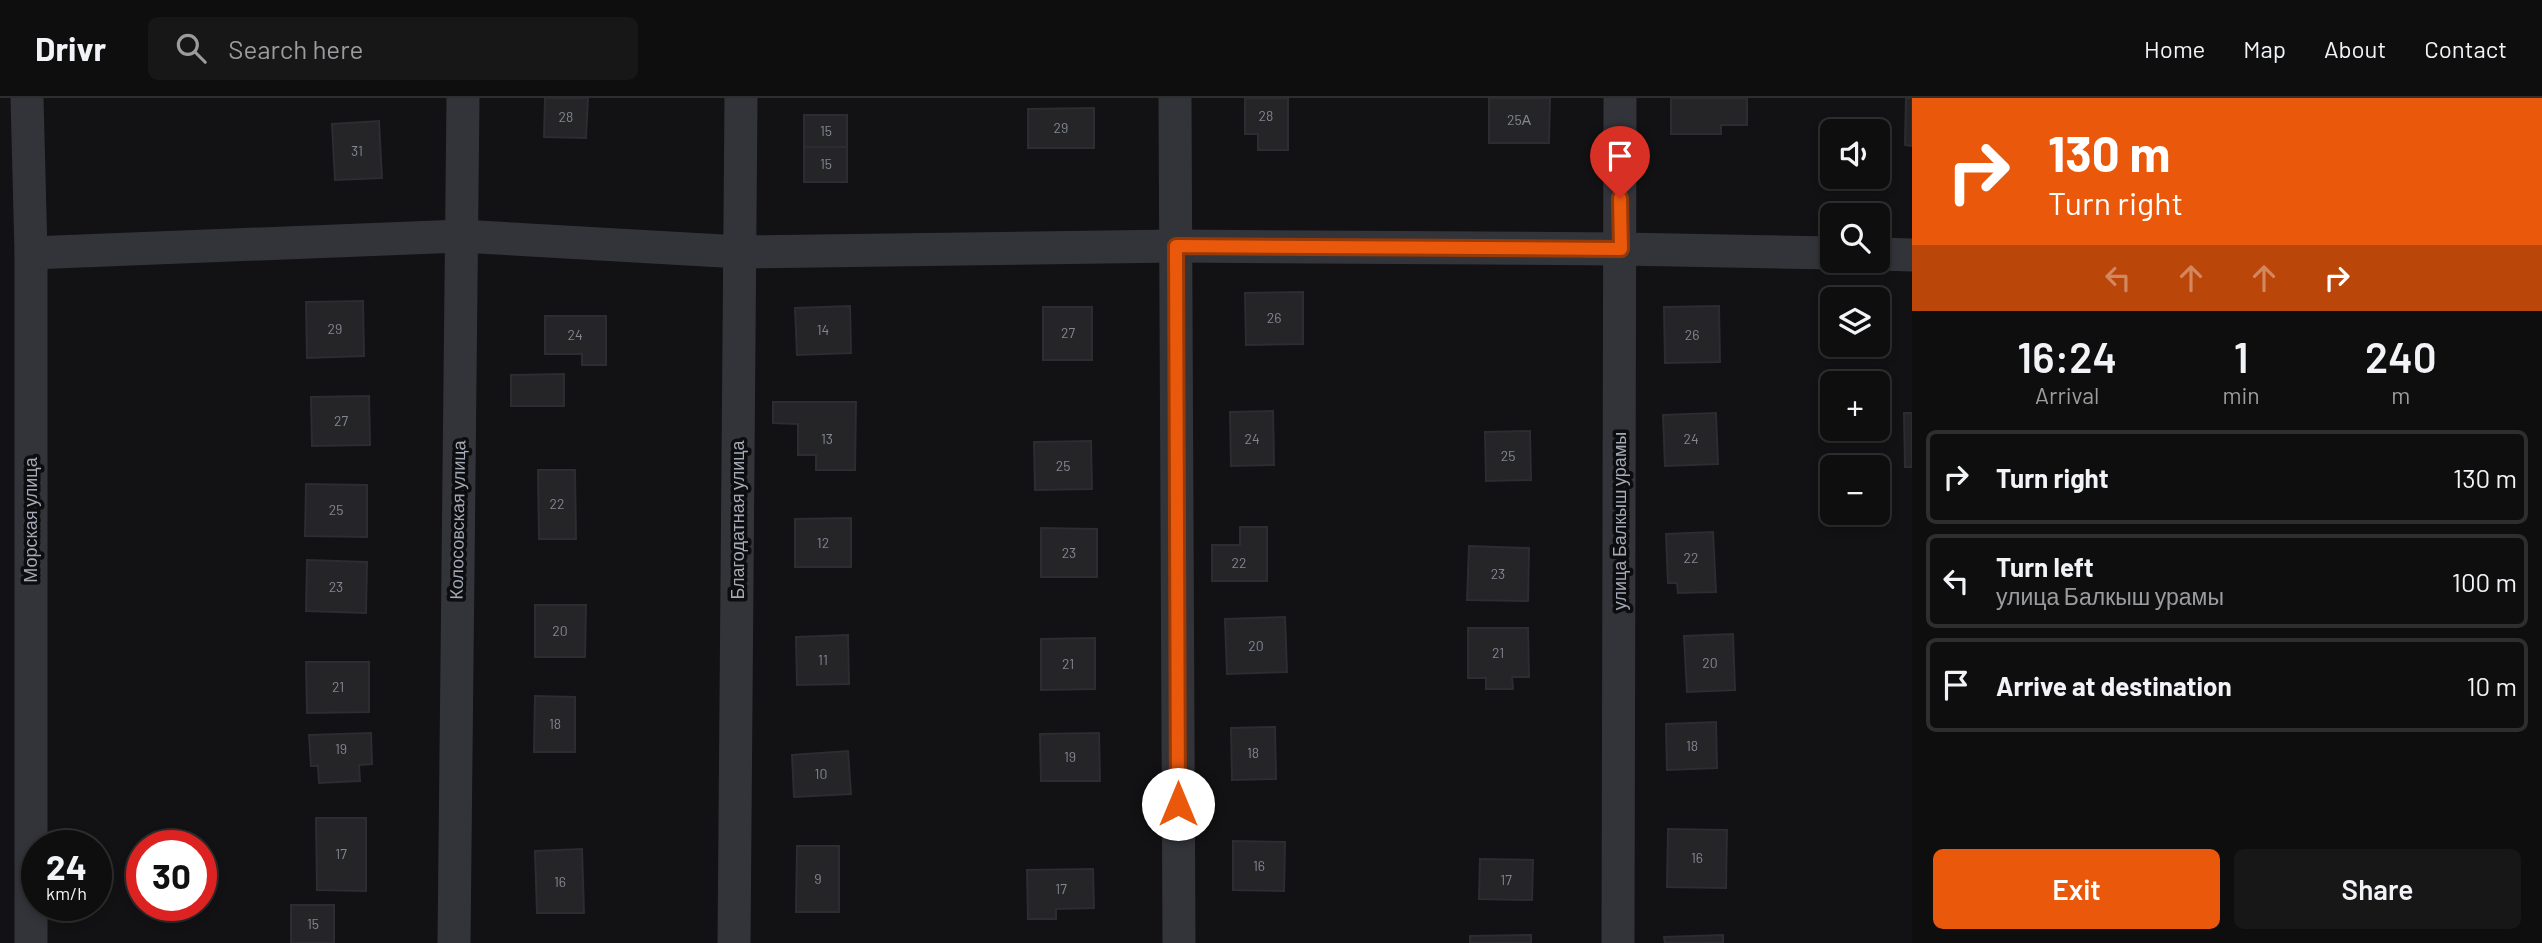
<!DOCTYPE html>
<meta charset="utf-8">
<style>
body{margin:0;font-family:Barlow,sans-serif;background:#171718;color:#f1f3f6;height:100vh;display:flex;flex-direction:column;font-size:26px;white-space:nowrap}
*{box-sizing:border-box;margin:0}
p{font-size:23px;color:#9b9c9e}
.icon{flex:none;width:38px;height:38px;fill:none;stroke:currentColor;stroke-width:2;stroke-linecap:round;stroke-linejoin:round}
.map{position:relative;flex:1;overflow:hidden}
.sheet{display:flex;flex-direction:column;background:#0e0e0f;width:630px}
.sheet>*{flex:none}
.banner{background:#ea580c;color:#fff;overflow:hidden}
.buttons{position:absolute;left:1820px;top:21px;display:grid;gap:14px}
.buttons a{display:grid;place-items:center;width:70px;height:70px;border-radius:10px;background:#0e0e0f;box-shadow:0 4px 10px #0003,0 0 0 2px #2e2e2f;font-size:35px}
.speed{position:absolute;left:21px;top:732px;display:flex;gap:14px;font-size:35px;font-weight:700;text-align:center}
.speed>*{display:grid;place-content:center;width:91px;height:91px;border-radius:50%;background:#0e0e0f;box-shadow:0 4px 10px #0003,0 0 0 2px #2e2e2f;line-height:1}
.speed small{font-size:18px;font-weight:400}
.speed .limit{border:10px solid #d22;background:#fff;color:#111}
.pin{position:absolute;display:grid;place-items:center;width:60px;height:60px;color:#fff;margin:-72px -30px;border-radius:50% 50% 50% 0;rotate:-45deg;box-shadow:0 0 7px #0007}
.pin .icon{rotate:45deg}
.me{position:absolute;width:77px;margin:-38px;rotate:0deg;stroke-linejoin:round;filter:drop-shadow(0 0 5px #0008)}
.turn{display:flex;align-items:center;gap:24px;height:147px;padding:0 21px;font-size:32px}
.turn .icon{width:91px;height:91px;stroke-width:2.5}
.turn b{display:block;font-size:49px;line-height:60px}
.lanes{display:flex;align-items:center;height:66px;padding:0 21px;background:#0003;justify-content:center;gap:35px;direction:ltr}
.lanes .off{opacity:.35}
.eta{display:flex;justify-content:space-evenly;align-items:center;height:119px;text-align:center}
.eta b{font-size:42px;font-weight:600;line-height:49px}
.button{display:flex;gap:14px;margin-top:auto;padding:14px 21px}
.button a{flex:1;height:80px;border-radius:10px;background:#ea580c;color:#fff;font-size:28px;font-weight:600;line-height:80px;text-align:center}
.button a+a{background:#171718;color:#f1f3f6}
ul{padding:0;list-style:none}
li{display:flex;align-items:center;gap:21px;height:94px;margin:0 14px 10px;padding:0 7px;border:4px solid #2e2e2f;border-radius:10px}
li div{flex:1}
li b{display:block;font-size:26px}
li em{font-style:normal}
header{display:flex;align-items:center;gap:42px;box-sizing:border-box;height:98px;padding:0 35px;background:#0e0e0f;border-bottom:2px solid #2e2e2f}
header strong{font-size:33px}
nav{display:flex;gap:38px;margin-inline-start:auto;font-size:24px}
.search{width:490px;height:63px;background:#171718;display:flex;align-items:center;gap:18px;box-sizing:border-box;padding:0 24px;border-radius:10px;color:#9b9c9e;font-size:26px}
main{display:flex;flex:1;min-height:0}
.map>svg:first-child{display:block}
</style>
<header>
<strong>Drivr</strong>
<div class="search"><svg class="icon" aria-label="search" viewBox="0 0 24 24"><circle cx="10" cy="10" r="6"/><path d="M15 15l6 6"/></svg>Search here</div>
<nav><a>Home</a><a>Map</a><a>About</a><a>Contact</a></nav>
</header>
<main>
<div class="map">
<svg width="1912" height="845" viewBox="0 0 1912 845">
<rect width="100%" height="100%" fill="#121214"/>
<g fill="#252528" stroke="#2c2c31" stroke-width="2">
<polygon points="545,0 588,0 586,40 544,39"/>
<polygon points="1245,0 1288,0 1288,52 1258,52 1258,36 1245,36"/>
<polygon points="1489,0 1550,0 1549,45 1489,45"/>
<polygon points="1671,0 1747,0 1747,27 1721,27 1721,36 1671,36"/>
<polygon points="1906,0 1912,0 1912,48 1905,47"/>
<polygon points="1094,10 1094,50 1028,50 1028,11"/>
<rect x="804" y="17" width="43" height="32"/>
<polygon points="379,23 382,80 335,82 332,26"/>
<rect x="804" y="49" width="43" height="35"/>
<polygon points="1303,194 1303,246 1246,247 1245,195"/>
<polygon points="363,203 364,258 307,260 306,204"/>
<polygon points="850,208 851,255 797,257 795,210"/>
<polygon points="1719,208 1720,264 1665,265 1664,209"/>
<rect x="1043" y="209" width="49" height="53"/>
<polygon points="545,218 606,218 606,267 582,267 582,256 545,256"/>
<polygon points="564,276 564,308 511,308 511,277"/>
<polygon points="369,298 370,347 312,348 311,299"/>
<polygon points="773,304 856,304 855,372 816,372 816,357 798,357 798,326 773,325"/>
<polygon points="1273,313 1274,367 1231,368 1230,314"/>
<polygon points="1716,315 1718,366 1665,368 1663,317"/>
<polygon points="1904,315 1912,315 1912,369 1905,369"/>
<polygon points="1530,333 1531,382 1486,383 1485,334"/>
<polygon points="1091,343 1092,391 1035,392 1034,344"/>
<polygon points="538,372 575,372 576,441 539,441"/>
<polygon points="306,386 367,387 367,439 305,438"/>
<polygon points="851,420 851,469 795,469 795,421"/>
<polygon points="1240,429 1267,429 1267,483 1212,483 1212,447 1240,447"/>
<polygon points="1041,430 1097,431 1097,479 1041,479"/>
<polygon points="1713,434 1716,494 1678,495 1677,485 1668,485 1666,436"/>
<polygon points="1469,448 1529,450 1528,503 1467,502"/>
<polygon points="307,462 367,464 366,515 306,513"/>
<polygon points="535,507 586,507 585,559 535,559"/>
<polygon points="1285,519 1287,574 1227,576 1225,521"/>
<polygon points="1468,530 1528,530 1529,579 1512,579 1513,591 1486,591 1486,580 1468,580"/>
<polygon points="1733,536 1735,592 1687,594 1684,538"/>
<polygon points="848,537 849,586 797,587 796,539"/>
<polygon points="1095,540 1095,591 1041,592 1041,541"/>
<polygon points="306,564 369,564 369,614 307,615"/>
<polygon points="535,598 575,599 575,654 534,654"/>
<polygon points="1716,624 1717,670 1667,672 1666,626"/>
<polygon points="1275,629 1276,681 1232,682 1231,630"/>
<polygon points="371,635 372,666 359,667 360,683 319,685 318,668 311,668 309,637"/>
<polygon points="1099,635 1100,683 1041,683 1040,636"/>
<polygon points="848,653 851,696 794,699 792,657"/>
<polygon points="316,720 366,720 366,793 317,792"/>
<polygon points="1668,731 1727,732 1726,790 1667,789"/>
<polygon points="1233,743 1285,744 1284,793 1233,792"/>
<polygon points="797,748 839,748 839,814 796,814"/>
<polygon points="582,751 584,815 537,815 535,753"/>
<polygon points="1480,761 1533,762 1532,802 1479,801"/>
<polygon points="1093,771 1094,810 1056,811 1056,821 1028,821 1027,772"/>
<rect x="291" y="807" width="43" height="38"/>
<polygon points="1531,837 1531,845 1470,845 1470,838"/>
<polygon points="1723,837 1723,845 1665,845 1664,839"/>
</g>
<g fill="none" stroke-linecap="round" stroke-linejoin="round">
<g stroke="#33343a" stroke-width="33">
<polyline points="27,0 31,155 31,845"/>
<polyline points="1175,0 1179,845"/>
<polyline points="31,155 461,138 740,154 1176,148 1621,151 1832,155"/>
<polyline points="1878,156 1912,157"/>
<polyline points="454,845 463,0"/>
<polyline points="734,845 741,0"/>
<polyline points="1618,845 1620,0"/>
</g>
</g>
<g fill="none" stroke-linecap="round" stroke-linejoin="round">
<defs>
<polyline id="route" points="1178,706 1176,148 1621,151 1620,100"/>
</defs>
<use href="#route" stroke="#983908" stroke-width="18"/>
<use href="#route" stroke="#ea580c" stroke-width="12"/>
</g>
<g text-anchor="middle" stroke-width="7" stroke-linejoin="round" paint-order="stroke">
<g font-size="14" fill="#838792">
<text x="1266" y="23">28</text>
<text x="566" y="24">28</text>
<text x="1519" y="27">25А</text>
<text x="1061" y="35">29</text>
<text x="826" y="38">15</text>
<text x="357" y="58">31</text>
<text x="826" y="71">15</text>
<text x="1274" y="225">26</text>
<text x="335" y="236">29</text>
<text x="823" y="237">14</text>
<text x="1068" y="240">27</text>
<text x="575" y="242">24</text>
<text x="1692" y="242">26</text>
<text x="341" y="328">27</text>
<text x="827" y="346">13</text>
<text x="1252" y="346">24</text>
<text x="1691" y="346">24</text>
<text x="1508" y="363">25</text>
<text x="1063" y="373">25</text>
<text x="557" y="411">22</text>
<text x="336" y="417">25</text>
<text x="823" y="450">12</text>
<text x="1069" y="460">23</text>
<text x="1691" y="465">22</text>
<text x="1239" y="470">22</text>
<text x="1498" y="481">23</text>
<text x="336" y="494">23</text>
<text x="560" y="538">20</text>
<text x="1256" y="553">20</text>
<text x="1498" y="560">21</text>
<text x="823" y="567">11</text>
<text x="1710" y="570">20</text>
<text x="1068" y="571">21</text>
<text x="338" y="594">21</text>
<text x="555" y="631">18</text>
<text x="1692" y="653">18</text>
<text x="341" y="656">19</text>
<text x="1253" y="660">18</text>
<text x="1070" y="664">19</text>
<text x="821" y="681">10</text>
<text x="341" y="761">17</text>
<text x="1697" y="765">16</text>
<text x="1259" y="773">16</text>
<text x="818" y="786">9</text>
<text x="1506" y="787">17</text>
<text x="560" y="789">16</text>
<text x="1061" y="796">17</text>
<text x="313" y="831">15</text>
</g>
<g font-size="18" fill="#a3a9b6" stroke="#0d0d0f">
<text transform="translate(31 422) rotate(-90)" y="6">Морская улица</text>
<text transform="translate(458 422) rotate(-89)" y="6">Колосовская улица</text>
<text transform="translate(738 422) rotate(-90)" y="6">Благодатная улица</text>
<text transform="translate(1620 423) rotate(-90)" y="6">улица Балкыш урамы</text>
</g>
</g>
</svg>
<div class="buttons">
<a><svg class="icon" aria-label="sound" viewBox="0 0 24 24"><path d="M4 9h4l5-4v14l-5-4H4zM17 9q2 3 0 6"/></svg></a>
<a><svg class="icon" aria-label="search" viewBox="0 0 24 24"><circle cx="10" cy="10" r="6"/><path d="M15 15l6 6"/></svg></a>
<a><svg class="icon" aria-label="layers" viewBox="0 0 24 24"><path d="M12 4l9 5-9 5-9-5zM3 14l9 5 9-5"/></svg></a>
<a>+</a>
<a>−</a>
</div>
<div class="speed"><div>24<small>km/h</small></div><div class="limit">30</div></div>
<div class="pin" style="left:1620px;top:100px;background:#d93025"><svg class="icon" aria-label="arrive" viewBox="0 0 24 24"><path d="M6 21V4h12l-3 4 3 4H6"/></svg></div>
<svg class="me" style="left:1178px;top:706px" viewBox="-20 -20 40 40"><circle r="19" fill="#fff"/><path d="M0-13L10 11 0 6-10 11z" fill="#ea580c"/></svg>
</div>
<section class="sheet">
<div class="banner">
<div class="turn"><svg class="icon" aria-label="right" viewBox="0 0 24 24"><path d="M7 20v-9h11M14 6l5 5-5 5"/></svg><div><b>130 m</b>Turn right</div></div>
<div class="lanes"><svg class="icon off" aria-label="left" viewBox="0 0 24 24"><path d="M17 20v-9H6M10 6l-5 5 5 5"/></svg><svg class="icon off" aria-label="ahead" viewBox="0 0 24 24"><path d="M12 20V5M6 11l6-6 6 6"/></svg><svg class="icon off" aria-label="ahead" viewBox="0 0 24 24"><path d="M12 20V5M6 11l6-6 6 6"/></svg><svg class="icon" aria-label="right" viewBox="0 0 24 24"><path d="M7 20v-9h11M14 6l5 5-5 5"/></svg></div>
</div>
<div class="eta">
<div><b>16:24</b><p>Arrival</p></div>
<div><b>1</b><p>min</p></div>
<div><b>240</b><p>m</p></div>
</div>
<ul>
<li><svg class="icon" aria-label="right" viewBox="0 0 24 24"><path d="M7 20v-9h11M14 6l5 5-5 5"/></svg><div><b>Turn right</b></div><em>130 m</em></li>
<li><svg class="icon" aria-label="left" viewBox="0 0 24 24"><path d="M17 20v-9H6M10 6l-5 5 5 5"/></svg><div><b>Turn left</b><p>улица Балкыш урамы</p></div><em>100 m</em></li>
<li><svg class="icon" aria-label="arrive" viewBox="0 0 24 24"><path d="M6 21V4h12l-3 4 3 4H6"/></svg><div><b>Arrive at destination</b></div><em>10 m</em></li>
</ul>
<div class="button"><a>Exit</a><a>Share</a></div>
</section>
</main>
